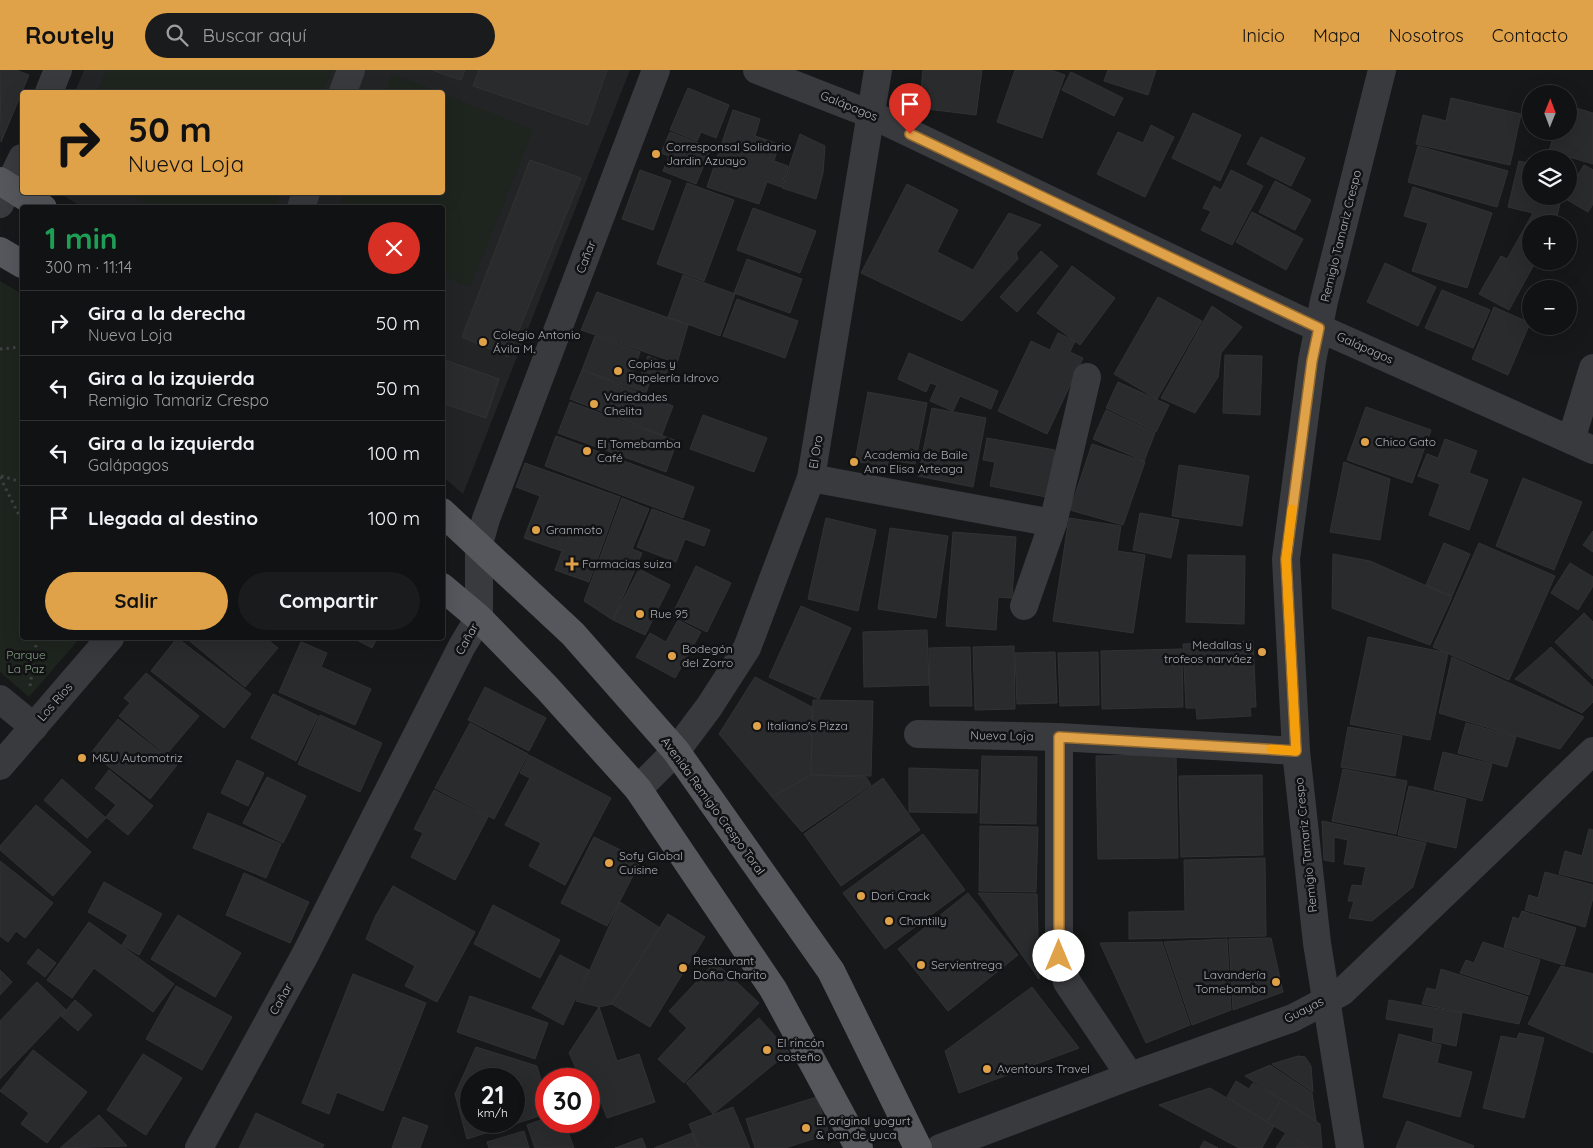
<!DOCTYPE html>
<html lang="es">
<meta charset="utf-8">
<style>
body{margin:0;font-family:Quicksand,sans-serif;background:#1a1b1c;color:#f1f3f6;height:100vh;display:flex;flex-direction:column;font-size:19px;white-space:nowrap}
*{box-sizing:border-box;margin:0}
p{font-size:16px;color:#9c9ea0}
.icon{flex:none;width:28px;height:28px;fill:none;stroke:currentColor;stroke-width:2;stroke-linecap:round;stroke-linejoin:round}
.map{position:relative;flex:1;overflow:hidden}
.sheet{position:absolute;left:20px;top:135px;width:425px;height:435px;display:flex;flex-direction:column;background:#111213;border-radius:5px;box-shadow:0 5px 20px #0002,0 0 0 1px #303233}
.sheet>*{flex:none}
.guide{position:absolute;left:20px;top:20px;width:425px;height:105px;border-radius:5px;box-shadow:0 5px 20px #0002,0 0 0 1px #303233;background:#e0a248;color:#111;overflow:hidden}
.needle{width:32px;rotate:1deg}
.controls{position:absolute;left:1522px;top:15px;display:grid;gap:10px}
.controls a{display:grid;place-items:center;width:55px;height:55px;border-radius:50%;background:#111213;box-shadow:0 5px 20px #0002,0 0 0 1px #303233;font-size:25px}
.speed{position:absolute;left:460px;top:998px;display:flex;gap:10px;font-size:25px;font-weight:700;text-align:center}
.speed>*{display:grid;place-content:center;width:65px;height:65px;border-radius:50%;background:#111213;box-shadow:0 5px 20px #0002,0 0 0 1px #303233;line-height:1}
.speed small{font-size:12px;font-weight:400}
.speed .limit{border:8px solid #d22;background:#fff;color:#111}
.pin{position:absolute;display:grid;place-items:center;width:42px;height:42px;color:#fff;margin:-51px -21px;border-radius:50% 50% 50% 0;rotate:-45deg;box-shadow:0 0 5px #0007}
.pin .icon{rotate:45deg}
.me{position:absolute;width:55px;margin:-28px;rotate:0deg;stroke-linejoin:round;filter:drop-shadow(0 0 4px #0008)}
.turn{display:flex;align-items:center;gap:18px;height:105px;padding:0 25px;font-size:22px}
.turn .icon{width:65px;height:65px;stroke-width:2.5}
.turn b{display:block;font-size:35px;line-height:42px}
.round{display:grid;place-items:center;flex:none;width:52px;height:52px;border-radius:26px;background:#1a1b1c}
.head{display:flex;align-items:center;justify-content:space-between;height:85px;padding:0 25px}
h1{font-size:30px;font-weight:700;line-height:38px;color:#1e9e55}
.action{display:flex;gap:10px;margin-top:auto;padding:10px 25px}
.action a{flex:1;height:58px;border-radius:30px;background:#e0a248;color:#111;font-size:20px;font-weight:700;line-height:58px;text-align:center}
.action a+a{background:#1a1b1c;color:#f1f3f6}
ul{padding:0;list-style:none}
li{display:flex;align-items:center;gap:15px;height:65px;padding:0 25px;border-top:1px solid #303233}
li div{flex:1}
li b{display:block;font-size:19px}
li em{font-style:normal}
header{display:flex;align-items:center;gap:30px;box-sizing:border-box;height:70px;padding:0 25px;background:#e0a248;color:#111}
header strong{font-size:24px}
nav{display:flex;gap:28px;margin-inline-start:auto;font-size:18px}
.search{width:350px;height:45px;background:#1a1b1c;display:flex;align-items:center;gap:12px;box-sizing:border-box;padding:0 18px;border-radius:28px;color:#9c9ea0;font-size:19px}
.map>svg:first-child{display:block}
</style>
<header>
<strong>Routely</strong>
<div class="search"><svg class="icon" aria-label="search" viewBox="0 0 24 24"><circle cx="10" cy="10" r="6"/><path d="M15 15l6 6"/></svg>Buscar aquí</div>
<nav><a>Inicio</a><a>Mapa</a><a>Nosotros</a><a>Contacto</a></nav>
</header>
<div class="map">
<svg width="1593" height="1078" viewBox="0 0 1593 1078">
<rect width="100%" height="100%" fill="#171819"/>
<polygon fill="#232426" points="84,0 630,0 463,424 443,407 442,138 84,138 59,123 442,122 442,22 75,22"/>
<g fill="#1e241e">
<polygon points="107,0 332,0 322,22 97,22"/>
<polygon points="392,4 438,22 385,22"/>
<polygon points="443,24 533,60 470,217 443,206 442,138 339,137 345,123 442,122"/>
<polygon points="123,123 280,123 274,138 159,137"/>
<polygon points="0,211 22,224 22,568 80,568 29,627 0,602"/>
</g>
<g fill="#2a2b2d" stroke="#323235" fill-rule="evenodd">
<polygon points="0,0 16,0 29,5 1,72"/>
<polygon points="432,0 465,0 461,10"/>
<polygon points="479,0 607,0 588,55 473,16"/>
<polygon points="923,0 982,0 976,45 919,38"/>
<polygon points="1015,0 1051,0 1065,5 1042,68 997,52"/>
<polygon points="1108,0 1156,0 1148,25 1104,11"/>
<polygon points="1071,2 1123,28 1114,46 1062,20"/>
<polygon points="688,18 729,35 716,68 701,62 697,71 670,60"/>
<polygon points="1451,28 1521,44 1510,95 1416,74 1423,45 1446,51"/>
<polygon points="1569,36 1593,43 1593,94 1549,81 1555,61 1569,61"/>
<polygon points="733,40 760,49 755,66 779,74 774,91 788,96 781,117 767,112 759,134 707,117"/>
<polygon points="1193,43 1241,65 1220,111 1172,88"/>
<polygon points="1151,55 1174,67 1145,127 1097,104 1118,62 1143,73"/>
<polygon points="670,62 711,78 696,114 663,101 669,86 661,83"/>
<polygon points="800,64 825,76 823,103 816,129 782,118"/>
<polygon points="1261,67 1305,88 1291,116 1247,94"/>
<polygon points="1418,76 1508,101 1497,137 1408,112"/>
<polygon points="530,90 581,108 508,287 462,267"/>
<polygon points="1519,91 1531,94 1531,126 1562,126 1557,146 1559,147 1556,154 1531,154 1531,191 1536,191 1509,240 1479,224 1501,186 1507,189 1533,143 1508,137"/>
<polygon points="1584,95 1593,100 1593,134 1588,142 1564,128 1569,126 1569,120"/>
<polygon points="640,100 671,111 653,160 622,149"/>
<polygon points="1231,100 1263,116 1232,175 1201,160 1211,141 1203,138 1214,116 1221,120"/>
<polygon points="1275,111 1311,130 1295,160 1259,142"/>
<polygon points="687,113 734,130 704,211 657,194"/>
<polygon points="907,114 958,140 937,182 973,200 1009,143 1041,155 1016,183 1018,189 962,251 861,203"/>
<polygon points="1413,117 1492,143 1467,218 1412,201 1428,153 1404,146"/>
<polygon points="753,138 816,161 800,203 737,180"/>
<polygon points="1252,142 1303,169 1286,200 1236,172"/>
<polygon points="1041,181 1058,196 1017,242 1000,227"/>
<polygon points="747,189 802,209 790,243 734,223"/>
<polygon points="1385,193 1436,217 1418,256 1367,232"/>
<polygon points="1072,196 1115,228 1080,275 1037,243"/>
<polygon points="683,205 735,224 720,266 668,247"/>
<polygon points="1442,220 1490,240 1473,278 1425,258"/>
<polygon points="597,222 688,255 677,293 581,260"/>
<polygon points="1158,227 1202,251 1157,329 1114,304"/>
<polygon points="737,229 798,251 785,288 723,266"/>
<polygon points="1212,236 1242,257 1221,283 1218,307 1195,343 1161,328"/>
<polygon points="1494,237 1530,253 1508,305 1472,289"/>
<polygon points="1058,263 1075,271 1070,282 1083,288 1047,364 998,341 1031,271 1050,280"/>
<polygon points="595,266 640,282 632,305 650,311 646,323 582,300"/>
<polygon points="909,283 998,321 991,339 960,326 953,341 930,331 937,315 930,313 926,322 898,309"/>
<polygon points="1225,285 1262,286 1260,345 1223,343"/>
<polygon points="648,286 670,295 662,313 641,305"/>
<polygon points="442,289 499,309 486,348 442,333"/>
<polygon points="582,300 673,336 662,365 570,329"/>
<polygon points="1118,312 1169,335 1156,362 1106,338"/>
<polygon points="868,322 927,333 915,394 889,390 887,397 855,391"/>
<polygon points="570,332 677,371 666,402 558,363"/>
<polygon points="1366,337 1431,360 1412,413 1347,390"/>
<polygon points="932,338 986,348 973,417 918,406"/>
<polygon points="1106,340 1155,363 1144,391 1093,369"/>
<polygon points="703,345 767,368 754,402 690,379"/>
<polygon points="556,366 694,417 683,448 545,396"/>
<polygon points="987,368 1055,380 1046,427 990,416 995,392 983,390"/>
<polygon points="1445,369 1477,381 1469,403 1488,410 1469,460 1429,445 1440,414 1418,406 1427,384 1438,388"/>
<polygon points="1092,374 1145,392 1123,455 1070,440"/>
<polygon points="1344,392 1390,409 1380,470 1330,462"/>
<polygon points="525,393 620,427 589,512 555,500 562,481 524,468 540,426 516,417"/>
<polygon points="1179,395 1249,406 1242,456 1172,446"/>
<polygon points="1523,408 1582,432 1554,500 1496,476"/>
<polygon points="622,428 649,439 632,479 642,483 613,550 584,531"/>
<polygon points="652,439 710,460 704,476 685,469 676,492 637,477"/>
<polygon points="1140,443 1179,450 1171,488 1133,480"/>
<polygon points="826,448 876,460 858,541 808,529"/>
<polygon points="1069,448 1121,456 1117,481 1145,485 1133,563 1053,551"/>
<polygon points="890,458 948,466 936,548 878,539"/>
<polygon points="1593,461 1593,482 1583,475"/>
<polygon points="953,462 1016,467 1012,528 998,527 996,560 946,556"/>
<polygon points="1444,473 1470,484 1452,526 1426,515"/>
<polygon points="1479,473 1555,506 1509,610 1433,577"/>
<polygon points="1333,484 1370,491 1452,527 1430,575 1332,538"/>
<polygon points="1188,485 1245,486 1244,554 1186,552"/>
<polygon points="1570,493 1593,507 1593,516 1578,540 1551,523"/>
<polygon points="696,496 731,513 707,562 672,545"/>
<polygon points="639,499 670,515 645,565 613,550"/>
<polygon points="801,536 851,558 819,629 769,607"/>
<polygon points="1584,543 1593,552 1593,609 1555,572"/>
<polygon points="678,550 701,562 675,608 636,587 650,563 666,572"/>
<polygon points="927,560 929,615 864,617 863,562"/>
<polygon points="1368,567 1448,583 1430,670 1350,654"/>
<polygon points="177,568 251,624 224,658 151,601"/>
<polygon points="186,568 266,568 278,578 245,617"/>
<polygon points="353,568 377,568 372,578"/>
<polygon points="1253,571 1256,637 1250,637 1251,646 1197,649 1196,638 1186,638 1183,574"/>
<polygon points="301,572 327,583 321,597 371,619 355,655 279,622"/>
<polygon points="1014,576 1015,639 975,640 973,577"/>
<polygon points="970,577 972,636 930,636 929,578"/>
<polygon points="1551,577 1593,617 1593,632 1582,643 1515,609"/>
<polygon points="1182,579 1183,637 1102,639 1101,581"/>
<polygon points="1055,582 1057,633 1017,634 1015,583"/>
<polygon points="1098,582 1099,635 1060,636 1058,583"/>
<polygon points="1452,587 1584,647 1560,679 1439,643"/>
<polygon points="146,603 199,646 166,685 119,646 130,633 124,628"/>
<polygon points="755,607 812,637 811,705 772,727 719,664"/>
<polygon points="485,617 546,648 529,681 468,650"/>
<polygon points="273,624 318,646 296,691 251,668"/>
<polygon points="813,630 873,631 871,706 811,705"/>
<polygon points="320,645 382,673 360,722 298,694"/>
<polygon points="118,649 177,695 150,729 91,683"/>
<polygon points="470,653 528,684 494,749 435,718"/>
<polygon points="1466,653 1516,667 1507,697 1458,683"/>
<polygon points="1348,657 1402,666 1395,706 1341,697"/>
<polygon points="1443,682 1492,694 1482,731 1434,719"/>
<polygon points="529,685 611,728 565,815 529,796 541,773 505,755 530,708 520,703"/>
<polygon points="1176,685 1178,788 1098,789 1096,686"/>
<polygon points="982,686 1037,687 1036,754 980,753"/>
<polygon points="237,690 264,703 248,736 221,723"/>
<polygon points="909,698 978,700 977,743 909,742"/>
<polygon points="1343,699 1407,711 1396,764 1332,751"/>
<polygon points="109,700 153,736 128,765 106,747 116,735 95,718"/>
<polygon points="811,705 866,707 871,715 802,762 772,727"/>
<polygon points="1262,705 1263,785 1181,787 1179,706"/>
<polygon points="267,707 306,726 283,773 243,753"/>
<polygon points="883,708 920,760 841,816 804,764"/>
<polygon points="62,709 106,748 87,768 44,730"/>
<polygon points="1409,716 1466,729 1456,778 1398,765"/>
<polygon points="434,720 488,747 455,810 411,787 423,763 414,759"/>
<polygon points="36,735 91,782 53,826 0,780 0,776"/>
<polygon points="208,743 281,774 266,808 193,778"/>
<polygon points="1322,751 1426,773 1413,817 1372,851 1349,848 1354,831 1348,831 1352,815 1362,816 1366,797 1344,794 1348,770 1334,767 1334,792 1324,790"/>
<polygon points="980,756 1038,757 1036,822 979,821"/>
<polygon points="1589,759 1593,760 1593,812 1559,804 1565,781 1582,786"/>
<polygon points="923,764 965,820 885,879 843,823"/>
<polygon points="594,767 641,790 607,856 561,833"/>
<polygon points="1265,788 1266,866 1129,869 1129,842 1185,841 1184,790"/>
<polygon points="0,791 53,833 25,868 16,861 8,872 0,866"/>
<polygon points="1545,802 1593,815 1593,828 1585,857 1525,840 1529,825 1538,828"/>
<polygon points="244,803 309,832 290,873 226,845"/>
<polygon points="104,812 162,844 139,885 122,875 128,865 88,842"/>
<polygon points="393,816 475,862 437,932 405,916 415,896 366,869 376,845"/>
<polygon points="968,823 1018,885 948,941 898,879"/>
<polygon points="978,823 1037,824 1039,909"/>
<polygon points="620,832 660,858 612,934 599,937 576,931"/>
<polygon points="493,835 560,870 540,908 474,874"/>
<polygon points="1522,841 1576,858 1564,895 1504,877 1513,847 1519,849"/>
<polygon points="668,844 705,867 650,957 612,934"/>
<polygon points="178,845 241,883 215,927 151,889"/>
<polygon points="89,852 174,914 153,942 94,898 72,928 47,910"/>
<polygon points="1271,868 1283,922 1233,940 1229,869"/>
<polygon points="1227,869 1231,940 1192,955 1164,872"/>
<polygon points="1162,872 1190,955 1146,973 1100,873"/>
<polygon points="1483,872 1540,890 1529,925 1460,903 1466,890 1474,893"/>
<polygon points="38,879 56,893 45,907 27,893"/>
<polygon points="560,885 589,900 563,955 532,938"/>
<polygon points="715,892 759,933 684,1013 658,989 687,958 669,941"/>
<polygon points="1561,896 1593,904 1593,983 1528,954"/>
<polygon points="1441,899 1528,927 1519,954 1422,934 1427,918 1436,920"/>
<polygon points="0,900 12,912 0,925"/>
<polygon points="353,904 426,933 383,1041 337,1022 329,1044 302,1033"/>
<polygon points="37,912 66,940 0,1009 0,951"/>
<polygon points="176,916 232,947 202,1000 146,969"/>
<polygon points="1032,917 1079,978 959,1023 945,981"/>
<polygon points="470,926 548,953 535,989 457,962"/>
<polygon points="75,930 92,945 78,961 61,946"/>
<polygon points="1389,930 1462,943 1456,976 1432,971 1434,958 1386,949"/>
<polygon points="599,937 617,991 639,984 655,1032 607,1048 593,1011 589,1013 589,1009 581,1009 569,983"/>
<polygon points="759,948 789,982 713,1044 686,1013"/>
<polygon points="1519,963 1544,968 1524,1048 1483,1038 1501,966 1517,969"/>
<polygon points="1399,964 1441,975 1437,993 1472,1002 1460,1047 1383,1027"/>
<path d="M476,977L537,996L546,1028V1044L467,1069L455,1024ZM471,1009H514V1051H471Z"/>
<polygon points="33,980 87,1022 47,1073 21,1054 29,1043 0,1021"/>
<polygon points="143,984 182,1008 146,1065 107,1040"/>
<polygon points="1298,986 1305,987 1311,996 1313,1022 1272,994"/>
<polygon points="1270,995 1312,1023 1316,1051 1245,1006"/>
<polygon points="1236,1011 1249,1019 1253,1013 1281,1029 1267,1052 1227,1027"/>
<polygon points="1210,1018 1274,1056 1262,1078 1239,1078 1159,1035"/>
<polygon points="817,1027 829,1064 785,1078 755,1078 746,1049"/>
<polygon points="1281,1029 1320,1054 1322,1078 1311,1078 1267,1052"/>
<polygon points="733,1037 750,1078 699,1078 689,1054"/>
<polygon points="256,1043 324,1075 322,1078 239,1078"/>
<polygon points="99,1045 127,1076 60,1078"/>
<polygon points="403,1047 428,1056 420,1078 392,1078"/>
<polygon points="546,1048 546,1051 564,1051 574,1078 535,1078 527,1055"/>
<polygon points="1407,1051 1474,1076 1473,1078 1396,1078"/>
<polygon points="524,1061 529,1078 489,1078 487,1072"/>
<polygon points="692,1063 698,1078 654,1078"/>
<polygon points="1285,1064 1309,1078 1276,1078"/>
<polygon points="642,1068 646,1078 615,1078"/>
<polygon points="1204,1071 1218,1078 1200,1078"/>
</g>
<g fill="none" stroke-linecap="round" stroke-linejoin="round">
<g stroke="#3f4145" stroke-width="3" stroke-dasharray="2.5 4" stroke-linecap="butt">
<polyline points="0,279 22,277"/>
<polyline points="1,406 22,412"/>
<polyline points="0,407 22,451"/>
<polyline points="30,616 37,568"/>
</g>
<g stroke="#393a3e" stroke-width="28">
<polyline points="757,0 870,44 1292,246 1593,380"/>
<polyline points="49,22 58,0"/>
<polyline points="343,22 351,0"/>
<polyline points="0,134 22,88"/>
<polyline points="301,138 306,122"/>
<polyline points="1571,370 1593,298"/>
<polyline points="811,408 1053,453"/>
<polyline points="1024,536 1053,453 1087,307"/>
<polyline points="0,629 34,657"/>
<polyline points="918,664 1059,667 1296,681"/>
<polyline points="1059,667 1059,886 1067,912 1130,1006"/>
<polyline points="0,696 110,568"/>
<polyline points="638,719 676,681 709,637 747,578 811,408 878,0"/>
<polyline points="199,1078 305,885 462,576 479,548 479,474 486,449 656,0"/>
<polyline points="940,1078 1130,1006 1293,948 1342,922 1593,681"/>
<polyline points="1350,1078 1317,873 1296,681 1286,489 1312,291 1324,231 1382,0"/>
</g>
<g stroke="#55575c" stroke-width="28">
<polyline points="0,111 43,138"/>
<polyline points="0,181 22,194"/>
<polyline points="442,442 573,564 676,681 831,901 918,1078"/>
<polyline points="442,517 479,548 548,619 638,719 773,919 859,1078"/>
</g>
</g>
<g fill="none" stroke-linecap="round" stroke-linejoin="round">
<defs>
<polyline id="route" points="910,64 1319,258 1312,291 1286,489 1296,681 1059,667 1059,886"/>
</defs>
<use href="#route" stroke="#92692f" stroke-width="12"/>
<use href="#route" stroke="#e0a248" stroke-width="9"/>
<polyline stroke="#f59e0b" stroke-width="9" points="1271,679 1296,681 1286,489 1292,439"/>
</g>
<g fill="#e0a248" stroke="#121214" stroke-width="2">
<circle cx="656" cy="84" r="5"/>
<circle cx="483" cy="272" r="5"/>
<circle cx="618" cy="301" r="5"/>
<circle cx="594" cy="334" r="5"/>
<circle cx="1365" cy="372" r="5"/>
<circle cx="587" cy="381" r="5"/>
<circle cx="854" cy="392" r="5"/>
<circle cx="536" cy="460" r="5"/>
<path d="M569.5 486.5h5v5h5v5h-5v5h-5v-5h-5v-5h5z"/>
<circle cx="640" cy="544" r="5"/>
<circle cx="1262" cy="582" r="5"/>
<circle cx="672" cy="586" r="5"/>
<circle cx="757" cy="656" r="5"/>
<circle cx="82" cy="688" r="5"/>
<circle cx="609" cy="793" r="5"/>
<circle cx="861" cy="826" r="5"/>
<circle cx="889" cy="851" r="5"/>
<circle cx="921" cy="895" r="5"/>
<circle cx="683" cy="898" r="5"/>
<circle cx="1276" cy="912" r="5"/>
<circle cx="767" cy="980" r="5"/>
<circle cx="987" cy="999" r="5"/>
<circle cx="806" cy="1058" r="5"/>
</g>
<g text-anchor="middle" stroke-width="5" stroke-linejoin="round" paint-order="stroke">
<g font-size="12" fill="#abb0b8" stroke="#121214">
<text transform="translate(849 36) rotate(22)" y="4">Galápagos</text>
<text transform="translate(1341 166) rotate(-76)" y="4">Remigio Tamariz Crespo</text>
<text transform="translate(586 187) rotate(-69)" y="4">Cañar</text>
<text transform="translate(1365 278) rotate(24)" y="4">Galápagos</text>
<text transform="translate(816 382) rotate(-81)" y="4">El Oro</text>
<text transform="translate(467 569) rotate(-61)" y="4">Cañar</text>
<text transform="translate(55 632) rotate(-49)" y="4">Los Ríos</text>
<text transform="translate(1002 666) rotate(1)" y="4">Nueva Loja</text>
<text transform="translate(713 736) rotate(54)" y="4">Avenida Remigio Crespo Toral</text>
<text transform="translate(1306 775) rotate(-96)" y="4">Remigio Tamariz Crespo</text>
<text transform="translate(281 929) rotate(-61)" y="4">Cañar</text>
<text transform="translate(1304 940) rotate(-27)" y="4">Guayas</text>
</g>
<g font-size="12" fill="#abb0b8" stroke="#121214" text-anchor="start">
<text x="666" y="81">Corresponsal Solidario<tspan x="666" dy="14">Jardin Azuayo</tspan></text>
<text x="493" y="269">Colegio Antonio<tspan x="493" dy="14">Ávila M.</tspan></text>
<text x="628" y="298">Copias y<tspan x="628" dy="14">Papelería Idrovo</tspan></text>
<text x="604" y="331">Variedades<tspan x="604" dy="14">Chelita</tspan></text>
<text x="1375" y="376">Chico Gato</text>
<text x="597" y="378">El Tomebamba<tspan x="597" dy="14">Café</tspan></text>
<text x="864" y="389">Academia de Baile<tspan x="864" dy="14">Ana Elisa Arteaga</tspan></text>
<text x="546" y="464">Granmoto</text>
<text x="582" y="498">Farmacias suiza</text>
<text x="650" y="548">Rue 95</text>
<text x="1252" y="579" text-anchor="end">Medallas y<tspan x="1252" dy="14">trofeos narváez</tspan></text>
<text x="682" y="583">Bodegón<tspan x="682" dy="14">del Zorro</tspan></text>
<text x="767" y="660">Italiano's Pizza</text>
<text x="92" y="692">M&amp;U Automotriz</text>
<text x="619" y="790">Sofy Global<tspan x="619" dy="14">Cuisine</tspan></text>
<text x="871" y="830">Dori Crack</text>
<text x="899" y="855">Chantilly</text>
<text x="693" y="895">Restaurant<tspan x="693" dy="14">Doña Charito</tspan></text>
<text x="931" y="899">Servientrega</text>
<text x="1266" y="909" text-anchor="end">Lavandería<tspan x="1266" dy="14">Tomebamba</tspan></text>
<text x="777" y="977">El rincón<tspan x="777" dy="14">costeño</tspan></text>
<text x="997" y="1003">Aventours Travel</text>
<text x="816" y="1055">El original yogurt<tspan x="816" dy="14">&amp; pan de yuca</tspan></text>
</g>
<g font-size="12" fill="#84a184" stroke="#121214">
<text x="26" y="589">Parque<tspan x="26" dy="14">La Paz</tspan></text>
</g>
</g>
</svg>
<div class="controls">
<a><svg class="needle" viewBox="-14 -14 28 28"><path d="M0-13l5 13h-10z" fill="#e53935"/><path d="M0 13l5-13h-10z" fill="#9c9ea0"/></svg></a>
<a><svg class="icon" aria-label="layers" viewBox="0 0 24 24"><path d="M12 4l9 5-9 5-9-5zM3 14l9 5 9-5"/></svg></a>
<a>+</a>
<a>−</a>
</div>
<div class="speed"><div>21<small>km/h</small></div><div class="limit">30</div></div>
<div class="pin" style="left:910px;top:64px;background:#d93025"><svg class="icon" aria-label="arrive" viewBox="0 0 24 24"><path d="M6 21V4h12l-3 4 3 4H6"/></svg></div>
<svg class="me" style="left:1059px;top:886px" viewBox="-20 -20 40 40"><circle r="19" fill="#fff"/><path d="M0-13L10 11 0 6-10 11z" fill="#e0a248"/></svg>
<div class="guide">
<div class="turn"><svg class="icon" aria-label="right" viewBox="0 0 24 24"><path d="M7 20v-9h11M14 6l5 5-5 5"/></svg><div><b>50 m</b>Nueva Loja</div></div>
</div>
<section class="sheet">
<div class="head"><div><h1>1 min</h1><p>300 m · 11:14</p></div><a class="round" style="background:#d93025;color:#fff"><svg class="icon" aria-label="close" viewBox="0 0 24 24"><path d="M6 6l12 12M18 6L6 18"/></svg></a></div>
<ul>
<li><svg class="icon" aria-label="right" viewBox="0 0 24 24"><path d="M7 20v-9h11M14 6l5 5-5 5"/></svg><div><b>Gira a la derecha</b><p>Nueva Loja</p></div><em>50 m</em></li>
<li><svg class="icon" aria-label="left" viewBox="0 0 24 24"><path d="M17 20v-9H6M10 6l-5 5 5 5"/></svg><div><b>Gira a la izquierda</b><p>Remigio Tamariz Crespo</p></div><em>50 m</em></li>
<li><svg class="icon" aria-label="left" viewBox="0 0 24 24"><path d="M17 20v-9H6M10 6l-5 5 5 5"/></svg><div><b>Gira a la izquierda</b><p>Galápagos</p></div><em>100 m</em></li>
<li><svg class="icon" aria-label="arrive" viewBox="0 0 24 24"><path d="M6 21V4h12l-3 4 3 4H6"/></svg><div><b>Llegada al destino</b></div><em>100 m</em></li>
</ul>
<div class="action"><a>Salir</a><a>Compartir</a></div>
</section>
</div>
